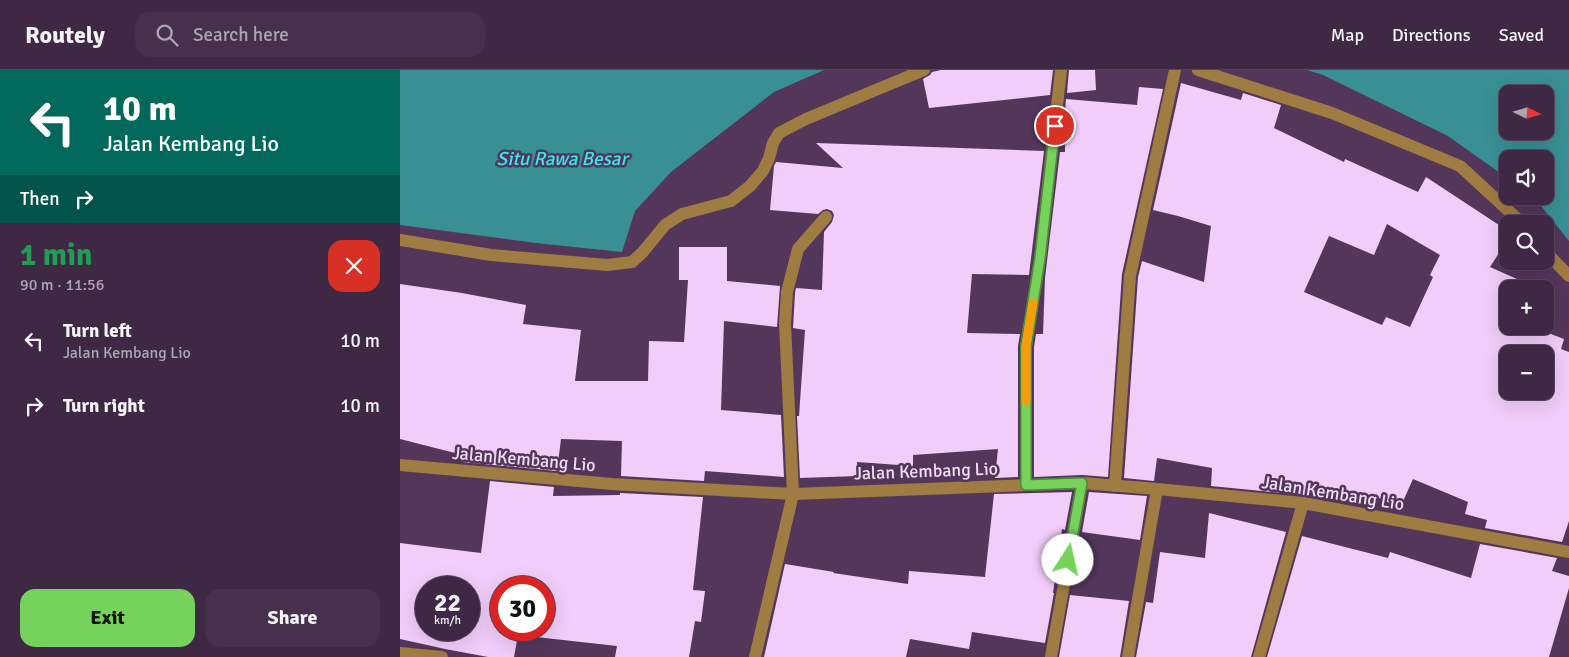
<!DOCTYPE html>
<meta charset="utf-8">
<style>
body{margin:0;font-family:Signika,sans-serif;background:#46304b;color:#f1f3f6;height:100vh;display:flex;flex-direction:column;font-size:19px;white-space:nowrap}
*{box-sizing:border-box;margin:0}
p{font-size:16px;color:#ada6b2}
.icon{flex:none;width:28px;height:28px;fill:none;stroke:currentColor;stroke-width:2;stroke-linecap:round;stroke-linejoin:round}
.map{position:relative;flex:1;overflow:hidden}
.sheet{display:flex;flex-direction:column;background:#3f2844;width:400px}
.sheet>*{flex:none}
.banner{background:#00695c;color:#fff;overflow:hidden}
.needle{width:32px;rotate:95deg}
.buttons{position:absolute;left:1099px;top:15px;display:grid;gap:10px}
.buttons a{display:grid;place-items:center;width:55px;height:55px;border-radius:10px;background:#3f2844;box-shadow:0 5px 20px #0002,0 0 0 1px #58445d;font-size:25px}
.speed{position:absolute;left:15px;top:506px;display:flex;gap:10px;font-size:25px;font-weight:700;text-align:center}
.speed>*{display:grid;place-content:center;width:65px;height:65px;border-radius:50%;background:#3f2844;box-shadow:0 5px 20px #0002,0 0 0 1px #58445d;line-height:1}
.speed small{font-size:12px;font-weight:400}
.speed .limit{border:8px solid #d22;background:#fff;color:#111}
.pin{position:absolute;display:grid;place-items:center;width:42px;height:42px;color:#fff;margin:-21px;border:2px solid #fff;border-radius:50%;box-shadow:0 1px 5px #0007}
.me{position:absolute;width:55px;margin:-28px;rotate:10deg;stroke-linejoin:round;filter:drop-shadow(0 0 4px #0008)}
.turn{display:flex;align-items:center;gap:18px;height:105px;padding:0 20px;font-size:22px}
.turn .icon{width:65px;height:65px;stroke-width:2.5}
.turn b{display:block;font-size:35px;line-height:42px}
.then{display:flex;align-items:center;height:48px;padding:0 20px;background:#0003;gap:10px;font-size:19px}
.round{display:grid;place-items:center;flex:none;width:52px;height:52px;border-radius:15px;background:#46304b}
.overview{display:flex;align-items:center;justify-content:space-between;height:85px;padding:0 20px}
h1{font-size:30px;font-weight:800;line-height:38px;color:#1e9e55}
.button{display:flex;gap:10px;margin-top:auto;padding:10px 20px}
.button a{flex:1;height:58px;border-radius:15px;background:#75d25b;color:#111;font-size:20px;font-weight:800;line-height:58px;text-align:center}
.button a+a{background:#46304b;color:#f1f3f6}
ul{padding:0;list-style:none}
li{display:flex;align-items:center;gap:15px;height:65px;padding:0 20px}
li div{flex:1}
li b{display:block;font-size:19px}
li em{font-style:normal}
header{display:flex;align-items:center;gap:30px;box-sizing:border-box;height:70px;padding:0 25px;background:#3f2844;border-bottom:1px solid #58445d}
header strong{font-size:24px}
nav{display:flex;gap:28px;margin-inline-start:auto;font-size:18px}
.search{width:350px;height:45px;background:#46304b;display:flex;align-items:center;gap:12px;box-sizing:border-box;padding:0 18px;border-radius:15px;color:#ada6b2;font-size:19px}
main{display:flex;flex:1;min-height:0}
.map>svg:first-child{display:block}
</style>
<header>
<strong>Routely</strong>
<div class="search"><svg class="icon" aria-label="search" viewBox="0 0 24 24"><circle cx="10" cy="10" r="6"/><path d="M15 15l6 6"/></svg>Search here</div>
<nav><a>Map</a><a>Directions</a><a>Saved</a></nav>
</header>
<main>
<section class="sheet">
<div class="banner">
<div class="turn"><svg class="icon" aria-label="left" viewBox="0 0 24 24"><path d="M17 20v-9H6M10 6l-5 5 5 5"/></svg><div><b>10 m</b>Jalan Kembang Lio</div></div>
<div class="then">Then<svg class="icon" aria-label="right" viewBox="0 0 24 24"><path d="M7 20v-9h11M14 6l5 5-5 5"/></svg></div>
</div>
<div class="overview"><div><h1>1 min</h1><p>90 m · 11:56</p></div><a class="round" style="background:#d93025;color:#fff"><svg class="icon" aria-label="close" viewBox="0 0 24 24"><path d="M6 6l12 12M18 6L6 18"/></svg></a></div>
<ul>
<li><svg class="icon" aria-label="left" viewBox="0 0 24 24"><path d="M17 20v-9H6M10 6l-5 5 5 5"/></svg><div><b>Turn left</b><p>Jalan Kembang Lio</p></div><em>10 m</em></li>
<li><svg class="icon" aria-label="right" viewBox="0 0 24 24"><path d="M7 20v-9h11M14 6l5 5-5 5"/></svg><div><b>Turn right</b></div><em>10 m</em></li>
</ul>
<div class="button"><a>Exit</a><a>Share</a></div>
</section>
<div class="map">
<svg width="1169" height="587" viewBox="0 0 1169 587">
<rect width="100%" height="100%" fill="#54365b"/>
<g fill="#389094" fill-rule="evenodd">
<polygon points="0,0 424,0 374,22 271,102 235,141 222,182 136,173 0,155"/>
<path d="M907,0H1169V171L1133,126H1145V89H1108L1107,108L1048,66L923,5ZM1108,24H1145V61H1108Z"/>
</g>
<g fill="#f1cdfa" fill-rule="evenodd">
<polygon points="541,0 653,0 650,25 529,38 523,9 530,5 532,2"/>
<polygon points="669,0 695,0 696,20 667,23"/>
<path d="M781,13L841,30L843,23L881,35L874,58L944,92L945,89L1018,122L1026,107L1108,161V169L1090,197L1133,216L1132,219H1108V256H1130L1164,269L1161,279L1169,282V451L1162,472L1085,458L1087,450L1065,444L1068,432L1013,409L1000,438L973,425L922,428L904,425L811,416L812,398L757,388L754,411L724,408L738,207L742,191L804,212L811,156L778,146L753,140ZM987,154L1040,185L1030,205L1033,207L1010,257L986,247L982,255L904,222L929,166L974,185ZM1108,284H1145V321H1108Z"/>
<polygon points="739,17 763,19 722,204 708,407 682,405 634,407 634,277 636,264 643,264 645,208 660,82 665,82 665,41 666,29 737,35"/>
<polygon points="416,73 644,81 629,205 572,204 567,263 620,264 618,276 618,407 595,408 598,379 513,385 513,396 457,392 458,406 400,408 397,346 399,346 405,260 393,258 395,223 396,218 422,220 424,162 432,152 434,145 432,141 427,139 423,140 418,144 370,140 374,96 376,92 443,98"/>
<polygon points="279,177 327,177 327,211 380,216 377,257 324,251 321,340 381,345 384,407 305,401 304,411 221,406 222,371 161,369 157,401 62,392 63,385 0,369 0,214 62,223 126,235 123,254 181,260 175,311 248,311 249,271 284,272 288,210 279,210"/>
<path d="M90,411L154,417L153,426L220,425V423L303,427L293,520L305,521L301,552L295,551L289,587H215L217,576L118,565L114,587H88L45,579L0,569V473L81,483ZM26,518H69V560H26ZM101,518H144V560H101Z"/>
<polygon points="672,422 665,460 662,459 653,523 654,523 645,573 572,562 569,579 510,569 506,587 364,587 385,494 434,502 433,503 508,514 509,501 585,507 594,424"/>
<polygon points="689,422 747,426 740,470 682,462"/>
<polygon points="809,443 886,462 851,587 736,587 746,532 753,533 760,482 805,488"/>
<polygon points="902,466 988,488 990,482 1071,508 1080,474 1157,488 1152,501 1169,506 1169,518 1149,587 867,587"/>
<polygon points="670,525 729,531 720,587 659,587"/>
</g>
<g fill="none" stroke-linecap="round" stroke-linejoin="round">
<g stroke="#9f7c41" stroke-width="12">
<polyline points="798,0 932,43 1060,96 1123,154"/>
<polyline points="0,170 91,185 207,195 232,192 242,183 265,155 282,144 331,131 350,116 363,101 369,88 373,73 379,63 406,49 524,0"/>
<polyline points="1145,181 1169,206"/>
<polyline points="0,395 212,414 393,424 682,413 757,419 903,433 1169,482"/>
<polyline points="626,415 626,276 640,188 661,0"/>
<polyline points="715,416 730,206 775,0"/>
<polyline points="0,583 42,587"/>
<polyline points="355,587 393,424 385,254 387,222 398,179 426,147"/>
<polyline points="651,587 682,413"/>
<polyline points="728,587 757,419"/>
<polyline points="859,587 903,433"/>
</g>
</g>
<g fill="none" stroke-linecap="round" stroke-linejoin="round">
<defs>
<polyline id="route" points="655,56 640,188 626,276 626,415 682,413 668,490"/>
</defs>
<use href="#route" stroke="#4c883b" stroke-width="12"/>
<use href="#route" stroke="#75d25b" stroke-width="9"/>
<polyline stroke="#f59e0b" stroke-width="9" points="626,331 626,276 633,233"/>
</g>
<g text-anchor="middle" stroke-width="5" stroke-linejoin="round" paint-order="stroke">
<g font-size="18" fill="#efdef4" stroke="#54365b">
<text transform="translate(124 389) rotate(5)" y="6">Jalan Kembang Lio</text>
<text transform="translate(526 401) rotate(-2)" y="6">Jalan Kembang Lio</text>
<text transform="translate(933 423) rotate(9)" y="6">Jalan Kembang Lio</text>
</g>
<g font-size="19" font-style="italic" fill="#39e8ef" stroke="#54365b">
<text x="162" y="95">Situ Rawa Besar</text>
</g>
</g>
</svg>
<div class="buttons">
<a><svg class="needle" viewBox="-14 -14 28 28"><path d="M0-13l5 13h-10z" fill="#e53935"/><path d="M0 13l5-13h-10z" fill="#ada6b2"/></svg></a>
<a><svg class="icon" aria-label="sound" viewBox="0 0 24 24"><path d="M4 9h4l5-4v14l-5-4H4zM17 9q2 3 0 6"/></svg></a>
<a><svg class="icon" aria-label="search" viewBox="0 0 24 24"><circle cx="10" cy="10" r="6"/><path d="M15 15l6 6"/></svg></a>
<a>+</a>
<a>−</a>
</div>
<div class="speed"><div>22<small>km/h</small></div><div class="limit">30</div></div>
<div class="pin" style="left:655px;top:56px;background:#d93025"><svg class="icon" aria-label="arrive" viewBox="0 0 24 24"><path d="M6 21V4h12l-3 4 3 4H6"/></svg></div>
<svg class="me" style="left:668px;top:490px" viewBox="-20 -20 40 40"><circle r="19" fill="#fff"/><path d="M0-13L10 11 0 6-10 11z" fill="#75d25b"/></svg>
</div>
</main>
